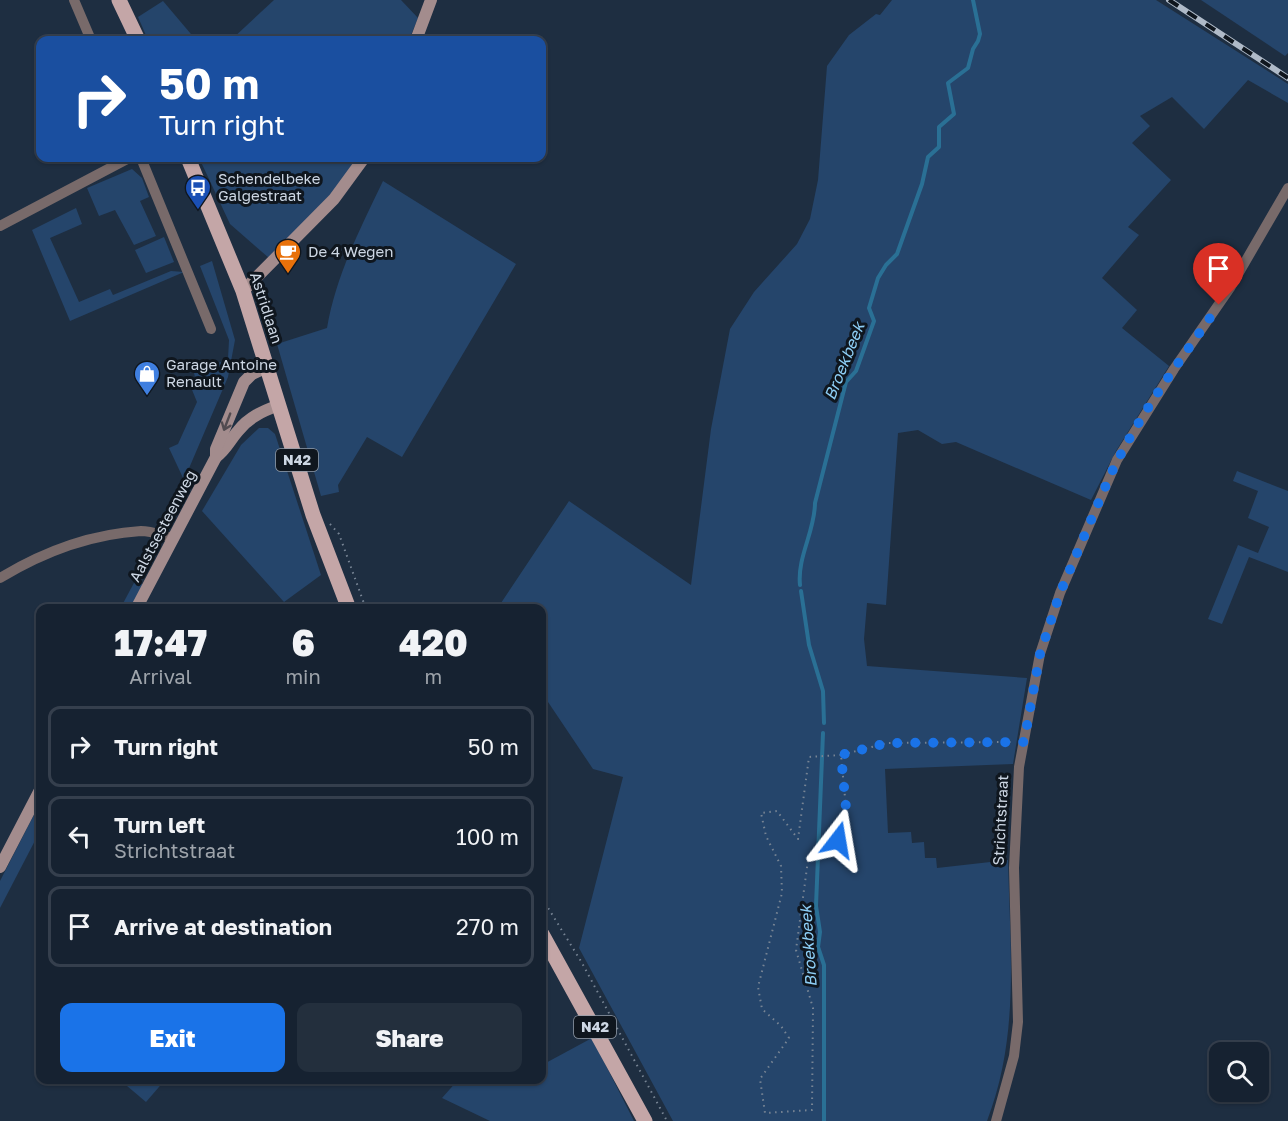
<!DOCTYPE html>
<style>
body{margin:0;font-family:"Golos Text",sans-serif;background:#232f3d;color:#f1f3f6;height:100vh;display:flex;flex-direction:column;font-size:22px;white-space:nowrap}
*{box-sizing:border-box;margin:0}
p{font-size:20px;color:#9ea4ab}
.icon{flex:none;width:33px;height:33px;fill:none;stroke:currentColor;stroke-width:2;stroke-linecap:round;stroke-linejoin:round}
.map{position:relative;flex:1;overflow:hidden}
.side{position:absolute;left:36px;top:604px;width:510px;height:480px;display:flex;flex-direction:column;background:#162231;border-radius:12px;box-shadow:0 2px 4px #0004,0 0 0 2px #353f4d}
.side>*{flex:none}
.hud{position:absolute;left:36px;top:36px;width:510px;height:126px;border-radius:12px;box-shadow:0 2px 4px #0004,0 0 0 2px #353f4d;background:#1a4fa0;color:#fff;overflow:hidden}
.tools{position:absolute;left:1209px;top:1042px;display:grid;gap:12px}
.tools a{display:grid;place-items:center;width:60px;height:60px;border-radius:12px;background:#162231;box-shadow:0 2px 4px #0004,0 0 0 2px #353f4d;font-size:30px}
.pin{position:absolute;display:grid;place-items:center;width:51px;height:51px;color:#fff;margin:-62px -26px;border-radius:50% 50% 50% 0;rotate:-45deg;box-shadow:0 0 6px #0007}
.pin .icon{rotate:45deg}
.me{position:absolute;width:66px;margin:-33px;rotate:14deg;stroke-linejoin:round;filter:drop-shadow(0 0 4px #0008)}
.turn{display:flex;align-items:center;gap:21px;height:126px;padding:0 24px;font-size:27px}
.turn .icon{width:78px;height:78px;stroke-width:2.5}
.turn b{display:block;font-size:42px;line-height:51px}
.eta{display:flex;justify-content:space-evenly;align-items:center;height:102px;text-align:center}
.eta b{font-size:36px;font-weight:800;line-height:42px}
.cta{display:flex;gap:12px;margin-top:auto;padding:12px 24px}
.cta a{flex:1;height:69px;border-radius:12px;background:#1a73e8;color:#fff;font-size:24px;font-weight:800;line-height:69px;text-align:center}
.cta a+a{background:#232f3d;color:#f1f3f6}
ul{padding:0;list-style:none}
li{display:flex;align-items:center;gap:18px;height:81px;margin:0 12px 9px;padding:0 12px;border:3px solid #353f4d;border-radius:12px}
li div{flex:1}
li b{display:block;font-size:22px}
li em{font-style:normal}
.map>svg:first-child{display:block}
</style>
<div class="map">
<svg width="1288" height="1121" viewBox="0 0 1288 1121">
<rect width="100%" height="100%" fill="#1e2e41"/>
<g fill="#25456b">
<polygon points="274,0 401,0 418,18 409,40 231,40"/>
<path d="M892,0H1156L1288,84V103L1248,80L1204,129L1172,97L1140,116L1150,126L1132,143L1171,180L1128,227L1139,235L1102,278L1137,310L1122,328L1169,366L1116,451L1091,500L956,442L942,444L918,430L898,433L886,605L867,603L864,639L867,666L1027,678L1013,764L885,769L888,833L911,832L912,843L924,842L925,858H936L937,868L1008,860C1010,950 1020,1035 987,1121H673L579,948L623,777L593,769L542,693V609H497L569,501L691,585L711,429L730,329L754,292L797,244L810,219L818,180L827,66L849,35L876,14L880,15Z"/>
<polygon points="1201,0 1288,0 1288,53 1285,56"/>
<polygon points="163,1 196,40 148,40 138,17"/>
<polygon points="212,158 357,158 333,192 269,258 230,224 201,162"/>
<polygon points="132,169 142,178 149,197 140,201 156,236 134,245 115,210 99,216 87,188"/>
<path d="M383,181L516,264L402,457L367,437L338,485L339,492L321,496L277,344L327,328C336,275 360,229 383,181Z"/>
<polygon points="76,208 82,224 50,238 79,302 110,289 113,295 171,271 184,272 70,321 32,230"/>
<polygon points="164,237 174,262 146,273 135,250"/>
<polygon points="212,261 235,340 228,377 184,480 169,448 178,444 197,402 188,380 195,377 194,373 228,359 229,340 200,266"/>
<polygon points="259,428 268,428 275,434 321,575 284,602 202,511 241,445"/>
<polygon points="1237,471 1288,491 1288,572 1249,557 1222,624 1208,619 1238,545 1258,553 1269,527 1248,518 1258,491 1233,481"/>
<polygon points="135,581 144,585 131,609 120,609"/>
<polygon points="40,803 40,831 0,908 0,881"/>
<polygon points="592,1038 634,1121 490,1121 442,1098 458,1080 542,1080 542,1065"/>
<polygon points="120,1080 165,1080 146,1102"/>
</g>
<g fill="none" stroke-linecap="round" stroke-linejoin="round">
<g stroke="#2a7095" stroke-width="4">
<path d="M800,585C797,557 815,531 815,503L846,382L856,371L874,321L869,308L878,278L886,265L897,254L922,184L928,157L939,147V127L954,114L948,83L968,68L973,49L978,41L980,34L973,0"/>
<polyline points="801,591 809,645 823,691 824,723"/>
<polyline points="823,733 816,906 820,932 818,947 824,965 824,1121"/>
</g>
<g stroke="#778494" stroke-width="2" stroke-dasharray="1.5 4.5" stroke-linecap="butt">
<polyline points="330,524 339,534 366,609"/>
<polyline points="841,755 809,757 798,839 777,811 761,813 766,836 781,866 782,893 758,987 762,1009 781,1026 789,1038 760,1079 765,1113 812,1110 813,1008 796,950 808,860 838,840 846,808 841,755 887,743 1012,742"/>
<polyline points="542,898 582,963 667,1121"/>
</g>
<g stroke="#786a6a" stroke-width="10">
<polyline points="74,0 91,40"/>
<polyline points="141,158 211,329"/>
<polyline points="0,226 129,158"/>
<path d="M0,578C43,552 92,534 141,531C152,531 164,536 174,538"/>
<polyline points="996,1121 1014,1056 1018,1022 1014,868 1019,767 1040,654 1060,593 1117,460 1174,369 1230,288 1288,188"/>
</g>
<g stroke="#a38c8d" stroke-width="12">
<polyline points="416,40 431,0"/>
<polyline points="243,291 334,199 364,158"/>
<path d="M216,457C226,450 230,440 238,431C249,417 263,411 279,405"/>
<polyline points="136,609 216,457 216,449 244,382 252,374 267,367"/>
<polyline points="0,867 40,790"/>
</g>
<g stroke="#c4a6a7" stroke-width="15">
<polyline points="119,0 138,40"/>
<polyline points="188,158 243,291 313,515 349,609"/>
<polyline points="542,934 645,1121"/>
</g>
<defs>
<polyline id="rail" points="1169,0 1288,78"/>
</defs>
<use href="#rail" stroke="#afbac8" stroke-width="6"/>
<use href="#rail" stroke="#0f161e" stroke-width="4" stroke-dasharray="11" stroke-linecap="butt"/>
</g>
<defs><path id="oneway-shaft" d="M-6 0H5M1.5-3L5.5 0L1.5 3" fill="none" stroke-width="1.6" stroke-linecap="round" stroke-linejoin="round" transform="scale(1.5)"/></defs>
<use stroke="#524b50" href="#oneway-shaft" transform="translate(227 422) rotate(111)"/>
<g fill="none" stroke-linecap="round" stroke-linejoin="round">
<path stroke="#1a73e8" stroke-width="10" stroke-dasharray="0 18" d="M838,840L846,808L841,755L887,743L1024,742L1040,654L1060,593L1109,478C1137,417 1181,360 1219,305"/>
</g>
<defs>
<symbol id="bus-pin" viewBox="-11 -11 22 30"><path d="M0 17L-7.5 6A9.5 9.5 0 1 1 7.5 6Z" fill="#1a4fb4" stroke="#0f161e"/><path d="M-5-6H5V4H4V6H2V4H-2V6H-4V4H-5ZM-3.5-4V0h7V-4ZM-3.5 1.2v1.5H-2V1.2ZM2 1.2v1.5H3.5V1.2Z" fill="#fff"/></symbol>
<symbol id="cafe-pin" viewBox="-11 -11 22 30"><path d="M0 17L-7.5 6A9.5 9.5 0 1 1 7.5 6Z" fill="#e8710a" stroke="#0f161e"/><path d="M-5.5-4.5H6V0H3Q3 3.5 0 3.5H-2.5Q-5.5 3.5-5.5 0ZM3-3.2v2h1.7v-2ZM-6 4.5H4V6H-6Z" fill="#fff"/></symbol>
<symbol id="shop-pin" viewBox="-11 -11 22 30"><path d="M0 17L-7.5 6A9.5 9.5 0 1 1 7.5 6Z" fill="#3f7fe0" stroke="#0f161e"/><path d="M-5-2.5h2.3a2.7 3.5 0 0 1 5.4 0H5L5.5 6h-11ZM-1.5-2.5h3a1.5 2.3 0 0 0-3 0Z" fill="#fff"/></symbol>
</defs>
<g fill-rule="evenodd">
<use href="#bus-pin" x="183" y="173" width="30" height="40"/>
<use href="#cafe-pin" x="273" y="237" width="30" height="40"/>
<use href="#shop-pin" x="132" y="359" width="30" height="40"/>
</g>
<g text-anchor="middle" stroke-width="6" stroke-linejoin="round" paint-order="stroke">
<g fill="#0f161e" stroke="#949da9" stroke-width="1.5">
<rect x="276" y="449" width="42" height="22" rx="4.5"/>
<rect x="574" y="1016" width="42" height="22" rx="4.5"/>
</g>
<g font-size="14" font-weight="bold" fill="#cdd7e4">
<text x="297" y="465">N42</text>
<text x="595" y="1032">N42</text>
</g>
<g font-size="15" fill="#cdd7e4" stroke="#0f161e" text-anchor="start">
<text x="218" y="184">Schendelbeke<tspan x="218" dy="17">Galgestraat</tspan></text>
<text x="308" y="257">De 4 Wegen</text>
<text x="166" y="370">Garage Antoine<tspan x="166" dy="17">Renault</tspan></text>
</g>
<g font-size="15" fill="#cdd7e4" stroke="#0f161e">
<text transform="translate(266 308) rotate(72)" y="5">Astridlaan</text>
<text transform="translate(163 526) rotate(-62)" y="5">Aalstsesteenweg</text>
<text transform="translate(1001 820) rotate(-87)" y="5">Strichtstraat</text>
</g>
<g font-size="16" font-style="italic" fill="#8dcef5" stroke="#0f161e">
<text transform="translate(844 361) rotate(-68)" y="6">Broekbeek</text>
<text transform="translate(808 946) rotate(-94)" y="6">Broekbeek</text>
</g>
</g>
</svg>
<div class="tools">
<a><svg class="icon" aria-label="search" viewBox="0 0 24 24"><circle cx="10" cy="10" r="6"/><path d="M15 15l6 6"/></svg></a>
</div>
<div class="pin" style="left:1219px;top:305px;background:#d93025"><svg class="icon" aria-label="arrive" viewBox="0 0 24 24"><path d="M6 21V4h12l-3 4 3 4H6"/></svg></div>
<svg class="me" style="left:838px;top:840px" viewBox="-20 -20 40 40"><path d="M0-17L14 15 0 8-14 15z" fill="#1a73e8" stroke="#fff" stroke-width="4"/></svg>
<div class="hud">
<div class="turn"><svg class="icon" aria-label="right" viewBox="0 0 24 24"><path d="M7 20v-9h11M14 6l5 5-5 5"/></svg><div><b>50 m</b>Turn right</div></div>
</div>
<section class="side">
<div class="eta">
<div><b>17:47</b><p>Arrival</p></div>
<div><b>6</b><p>min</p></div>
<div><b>420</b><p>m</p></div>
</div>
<ul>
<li><svg class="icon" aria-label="right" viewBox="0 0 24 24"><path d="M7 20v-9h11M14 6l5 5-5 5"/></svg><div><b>Turn right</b></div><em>50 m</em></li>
<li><svg class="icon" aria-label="left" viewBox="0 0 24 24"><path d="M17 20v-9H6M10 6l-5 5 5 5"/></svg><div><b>Turn left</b><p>Strichtstraat</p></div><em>100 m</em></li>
<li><svg class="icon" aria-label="arrive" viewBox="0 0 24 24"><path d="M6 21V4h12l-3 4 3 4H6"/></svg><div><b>Arrive at destination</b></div><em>270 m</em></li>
</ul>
<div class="cta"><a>Exit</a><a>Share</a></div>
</section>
</div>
